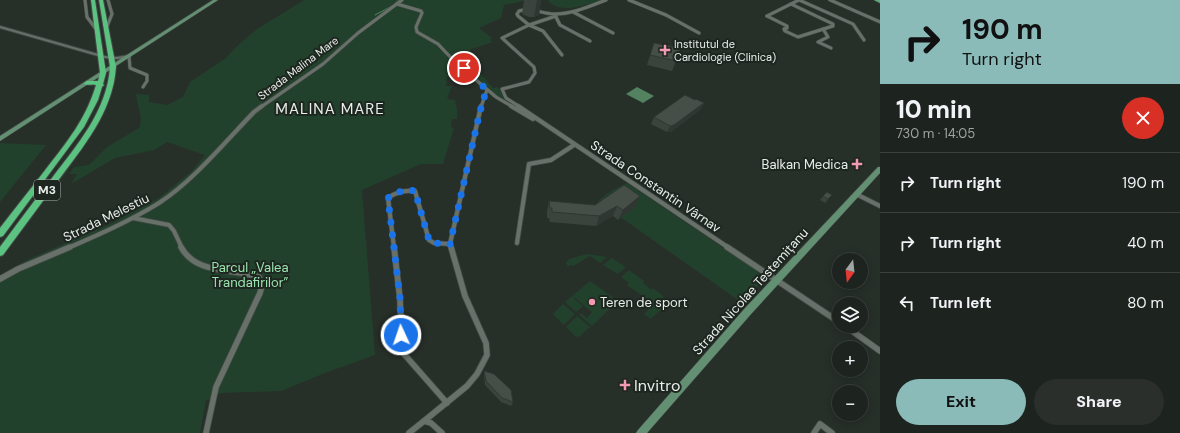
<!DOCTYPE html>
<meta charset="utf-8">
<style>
body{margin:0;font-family:"DM Sans",sans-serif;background:#2a2f2c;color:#f1f3f6;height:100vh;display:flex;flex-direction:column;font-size:15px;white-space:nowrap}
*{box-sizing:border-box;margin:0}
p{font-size:13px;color:#a0a4a4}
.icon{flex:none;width:22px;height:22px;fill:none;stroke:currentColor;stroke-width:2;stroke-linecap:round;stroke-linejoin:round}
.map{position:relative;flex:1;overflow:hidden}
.sheet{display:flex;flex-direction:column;background:#1d231f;width:300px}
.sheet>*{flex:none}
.guide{background:#8bbbb9;color:#111;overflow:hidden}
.needle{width:26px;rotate:195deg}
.buttons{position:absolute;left:832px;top:253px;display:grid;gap:8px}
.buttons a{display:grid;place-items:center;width:36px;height:36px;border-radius:50%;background:#1d231f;box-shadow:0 2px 10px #0003,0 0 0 1px #3b403d;font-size:20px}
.pin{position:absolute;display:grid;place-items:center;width:34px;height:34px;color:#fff;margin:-17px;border:2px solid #fff;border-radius:50%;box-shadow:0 1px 4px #0007}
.me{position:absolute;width:44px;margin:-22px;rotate:357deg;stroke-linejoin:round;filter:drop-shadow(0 0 3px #0008)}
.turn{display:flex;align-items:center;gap:14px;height:84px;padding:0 16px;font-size:18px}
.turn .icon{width:52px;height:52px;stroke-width:2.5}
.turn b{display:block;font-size:28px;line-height:34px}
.round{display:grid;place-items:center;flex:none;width:42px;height:42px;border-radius:21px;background:#2a2f2c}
.head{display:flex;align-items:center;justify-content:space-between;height:68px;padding:0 16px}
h1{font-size:24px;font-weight:800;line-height:30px}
.primary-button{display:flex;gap:8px;margin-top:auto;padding:8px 16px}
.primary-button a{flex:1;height:46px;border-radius:24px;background:#8bbbb9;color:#111;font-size:16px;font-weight:800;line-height:46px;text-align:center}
.primary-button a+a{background:#2a2f2c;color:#f1f3f6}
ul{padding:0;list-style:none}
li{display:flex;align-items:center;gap:12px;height:60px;padding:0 16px;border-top:1px solid #3b403d}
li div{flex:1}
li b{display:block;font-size:15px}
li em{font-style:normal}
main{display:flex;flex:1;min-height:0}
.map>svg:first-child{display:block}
</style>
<main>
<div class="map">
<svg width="880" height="433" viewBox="0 0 880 433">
<rect width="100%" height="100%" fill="#272f29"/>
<g fill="#22412c">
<path d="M304,0H528L504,5L501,18L479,28L492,38L490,40L493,42L471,49C468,63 485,78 493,88L498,87L505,100L496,95L473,74L447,77L446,86H452L447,99L455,100L457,110V119H452L451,127L454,128L443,164H421L362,190L375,355L325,373L281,391L221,393L206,401L200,433H0V275L29,259L112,223L159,198L193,170L205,155L167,142L154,150L115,158L71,184L77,174H69L74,167L89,165L107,147L139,128C144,119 137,105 136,94L149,95V102L167,105L183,97L190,82L226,58L237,46L257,29Z"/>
<path d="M548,0H602C588,5 558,15 548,0Z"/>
<polygon points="0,143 46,145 0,202"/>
<polygon points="627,183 756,270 761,277 761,282 747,299 742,296 738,300 599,202 599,200 611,191"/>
<polygon points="587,254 607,257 600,263 590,256 573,266 570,265 568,267 566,263 569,259"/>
<polygon points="612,258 626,267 618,274 603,265"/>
<path d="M629,270L644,281L643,283L652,290L653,288C674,304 666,304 651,319L644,314L654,304L627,285L629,283L621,277Z"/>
<polygon points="590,281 615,299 616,303 592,326 579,315 581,313 587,318 592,312 575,298 574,299 583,306 576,312 565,302"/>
<polygon points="563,304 575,314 564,325 553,314"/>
<polygon points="577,316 590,327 579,337 575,336 566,327"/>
</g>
<polygon fill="#538261" points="637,87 654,96 643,103 626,94"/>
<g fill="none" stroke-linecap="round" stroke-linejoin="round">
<polyline stroke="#538261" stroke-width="1" points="375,15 392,6 399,0"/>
<defs>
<g id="minor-far2">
<polyline points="85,0 87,17 96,29"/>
<polyline points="629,0 666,15 699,33"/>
<polyline points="799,0 853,24 864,40"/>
<polyline points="830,0 880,22"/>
<polyline points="397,4 421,11 422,13 416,27 417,32 438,44 455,62 496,97 513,107"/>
<polyline points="573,12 613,33"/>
<polyline points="555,15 560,25 590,41"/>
<polyline points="767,16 787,26 787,28 784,29 785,31 798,37 833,26 833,24 791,4"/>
<polyline points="767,16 799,0"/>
<polyline points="529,25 543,31 562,55"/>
<polyline points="529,25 556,16"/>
<polyline points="106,29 112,14 108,0"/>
<polyline points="823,29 828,37 818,42 831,48"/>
<polyline points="129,56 130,68 147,75 147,81 143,87"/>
<polyline points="261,107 323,64 358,33 402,0"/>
<polyline points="481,107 487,90"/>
<path d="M520,107L506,98L502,89L529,82L535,73L534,67L502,38L529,25L518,16L517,14L519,11C533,7 542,14 555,14C573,14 590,6 606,0"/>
</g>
<g id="minor-far1">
<polyline points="511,106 533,119"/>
<polyline points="518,106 729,248"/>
<polyline points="856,194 880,206"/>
<polyline points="133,218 169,225 174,231 182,248"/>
<polyline points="517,243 529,164 551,160 574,145"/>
<path d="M68,248C98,235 130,221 159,203C193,181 225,142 254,112L262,106"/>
<path d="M394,248L388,198C396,192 405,190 415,191L429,240L434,243L450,244"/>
<polyline points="451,248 450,244 481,106"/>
</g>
<g id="minor">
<path d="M181,247C196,275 233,268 259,277L262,285L260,293L216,387L206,433"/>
<polyline points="394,247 400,299 402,348 404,354 447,403"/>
<polyline points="727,247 839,322"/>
<polyline points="0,279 18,269 70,247"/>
<polyline points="845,326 880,351"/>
<polyline points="424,421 467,386 477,374 487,355 486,343 465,296 451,247"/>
<polyline points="409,433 424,421 431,423 442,433"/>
<polyline points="814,433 820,424 832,433"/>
</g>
<path id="tertiary" d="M0,26L105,56L117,57L129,55L131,56C123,60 114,59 105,58L0,28Z"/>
<g id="secondary">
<polygon points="213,0 218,0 0,141 0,136"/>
<polygon points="878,167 880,167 880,173 752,313 647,433 636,433 638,430 746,307"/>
</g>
<polygon id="primary" points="874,0 880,0 880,3"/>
<g id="trunk">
<path d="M91,0H95L106,73L103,84L104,85L102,87L98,100L84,127L3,236L0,237V228C15,208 31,189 46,169C67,142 86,119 96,85C92,83 87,87 84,83L87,81H98L100,73Z"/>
<path d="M99,0H103L116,67C113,112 83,147 57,182C39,206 21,231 3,255L0,256V247C17,224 34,201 52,178C77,145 107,111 110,67Z"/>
</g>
</defs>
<use href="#minor-far2" stroke="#444b46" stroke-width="4"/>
<use href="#minor-far1" stroke="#444b46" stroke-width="5.5"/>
<use href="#minor" stroke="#444b46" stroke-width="7"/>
<use href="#tertiary" stroke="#444b46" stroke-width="2"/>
<use href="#secondary" stroke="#444b46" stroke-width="1"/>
<use href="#primary" stroke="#444b46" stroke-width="1"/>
<use href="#trunk" stroke="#444b46" stroke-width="2"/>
<use href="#minor-far2" stroke="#677069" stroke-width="3"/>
<use href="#minor-far1" stroke="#677069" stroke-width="4"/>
<use href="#minor" stroke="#677069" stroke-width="5.5"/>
<use href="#tertiary" fill="#677069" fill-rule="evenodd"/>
<use href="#secondary" fill="#638f72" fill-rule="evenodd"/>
<use href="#primary" fill="#5fad7c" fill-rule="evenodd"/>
<use href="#trunk" fill="#5cc282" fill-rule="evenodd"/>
</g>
<g fill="#3b433d">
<polygon points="524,0 541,0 539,15 534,17 529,17 522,14"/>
<polygon points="654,43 676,61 672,71 647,65"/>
<polygon points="695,100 704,103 700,110 671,132 667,132 651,124 654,117"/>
<polygon points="832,195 825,203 820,200 823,196"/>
<polygon points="549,201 595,205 636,206 618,220 613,216 596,226 550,222 549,218 547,218 547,212"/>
<polygon points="484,371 513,402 511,406 501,402 485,385 484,375"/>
</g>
<g fill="#303732">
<polygon points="537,0 541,0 539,15 534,17"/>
<polygon points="704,103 700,110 671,132 667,132 670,126"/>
<polygon points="640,196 636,206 618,220 623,210"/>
<polygon points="617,206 613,216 596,226 599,216"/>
</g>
<g fill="#454e47" stroke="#303732">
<polygon points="654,43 680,48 676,61 650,55"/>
<polygon points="685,95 695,100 696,99 704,103 674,125 670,126 654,117"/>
<polygon points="624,185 640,196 623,210 617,206 599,216 552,212 552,208 550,208 549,201 595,205"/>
<polygon points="827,192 832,195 828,199 823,196"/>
<polygon points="484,371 494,374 511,390 513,402 502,398 486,381"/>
</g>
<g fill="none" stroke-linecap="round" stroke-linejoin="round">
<path stroke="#1a73e8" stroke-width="7" stroke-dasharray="0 12.6" d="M401,335L400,298L388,198C395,192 407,189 415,191L429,240L434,243L450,244L478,120L483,100L487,90L464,68"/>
</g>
<g fill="#f19ab1" stroke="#1d261f" stroke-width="1.5">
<path d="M663 44h4v4h4v4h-4v4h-4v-4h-4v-4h4z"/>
<path d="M855 158h4v4h4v4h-4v4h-4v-4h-4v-4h4z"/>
<circle cx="592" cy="302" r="4"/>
<path d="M623 379h4v4h4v4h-4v4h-4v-4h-4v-4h4z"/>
</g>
<g text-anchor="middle" stroke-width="4" stroke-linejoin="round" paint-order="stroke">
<g font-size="11" fill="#e9eeea" stroke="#1d261f" text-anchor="start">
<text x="674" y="48">Institutul de<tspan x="674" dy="13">Cardiologie (Clinica)</tspan></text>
</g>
<g font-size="11" fill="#e9eeea" stroke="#1d261f">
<text transform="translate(298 68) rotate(-37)" y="4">Strada Malina Mare</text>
</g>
<rect fill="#1d261f" stroke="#acb2ad" stroke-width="1" x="34" y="180" width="26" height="20" rx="3"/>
<g font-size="12" font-weight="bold" fill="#e9eeea">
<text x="47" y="194">M3</text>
</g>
<g font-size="13" fill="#e9eeea" stroke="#1d261f" text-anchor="end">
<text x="848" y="169">Balkan Medica</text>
<text x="600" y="307" text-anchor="start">Teren de sport</text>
</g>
<g font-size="13" fill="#e9eeea" stroke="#1d261f">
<text transform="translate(656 186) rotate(34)" y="5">Strada Constantin Vârnav</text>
<text transform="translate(106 217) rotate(-26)" y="5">Strada Melestiu</text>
<text transform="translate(750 291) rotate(-48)" y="5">Strada Nicolae Testemițanu</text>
</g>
<g font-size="13" fill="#9be4b0" stroke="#1d261f">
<text x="250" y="272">Parcul „Valea<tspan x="250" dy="15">Trandafirilor”</tspan></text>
</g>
<g font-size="15" letter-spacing="1" fill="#e9eeea" stroke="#1d261f">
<text x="330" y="114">MALINA MARE</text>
</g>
<g font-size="16" fill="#e9eeea" stroke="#1d261f" text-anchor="start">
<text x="634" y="391">Invitro</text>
</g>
</g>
</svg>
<div class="buttons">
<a><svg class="needle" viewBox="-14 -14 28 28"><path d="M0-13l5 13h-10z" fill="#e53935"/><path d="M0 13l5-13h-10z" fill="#a0a4a4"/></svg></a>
<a><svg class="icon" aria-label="layers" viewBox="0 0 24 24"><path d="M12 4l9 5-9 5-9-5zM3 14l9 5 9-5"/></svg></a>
<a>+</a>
<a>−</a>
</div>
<div class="pin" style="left:464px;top:68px;background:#d93025"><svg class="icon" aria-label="arrive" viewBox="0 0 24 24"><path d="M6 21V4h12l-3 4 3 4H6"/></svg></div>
<svg class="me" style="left:401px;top:335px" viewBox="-20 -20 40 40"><circle r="17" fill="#1a73e8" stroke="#fff" stroke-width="3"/><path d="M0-11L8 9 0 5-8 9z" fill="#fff"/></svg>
</div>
<section class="sheet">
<div class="guide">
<div class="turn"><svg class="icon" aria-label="right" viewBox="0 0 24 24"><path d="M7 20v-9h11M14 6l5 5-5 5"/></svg><div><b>190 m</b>Turn right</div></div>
</div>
<div class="head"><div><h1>10 min</h1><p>730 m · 14:05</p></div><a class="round" style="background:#d93025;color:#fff"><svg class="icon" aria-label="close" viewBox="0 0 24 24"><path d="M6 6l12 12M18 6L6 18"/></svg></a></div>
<ul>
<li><svg class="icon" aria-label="right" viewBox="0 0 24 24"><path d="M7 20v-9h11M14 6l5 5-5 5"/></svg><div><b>Turn right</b></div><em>190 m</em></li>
<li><svg class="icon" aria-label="right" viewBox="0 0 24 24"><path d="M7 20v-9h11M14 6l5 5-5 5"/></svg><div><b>Turn right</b></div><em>40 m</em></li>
<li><svg class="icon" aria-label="left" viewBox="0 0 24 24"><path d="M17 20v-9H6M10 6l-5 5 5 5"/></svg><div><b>Turn left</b></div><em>80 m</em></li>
</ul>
<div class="primary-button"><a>Exit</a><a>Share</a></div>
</section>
</main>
